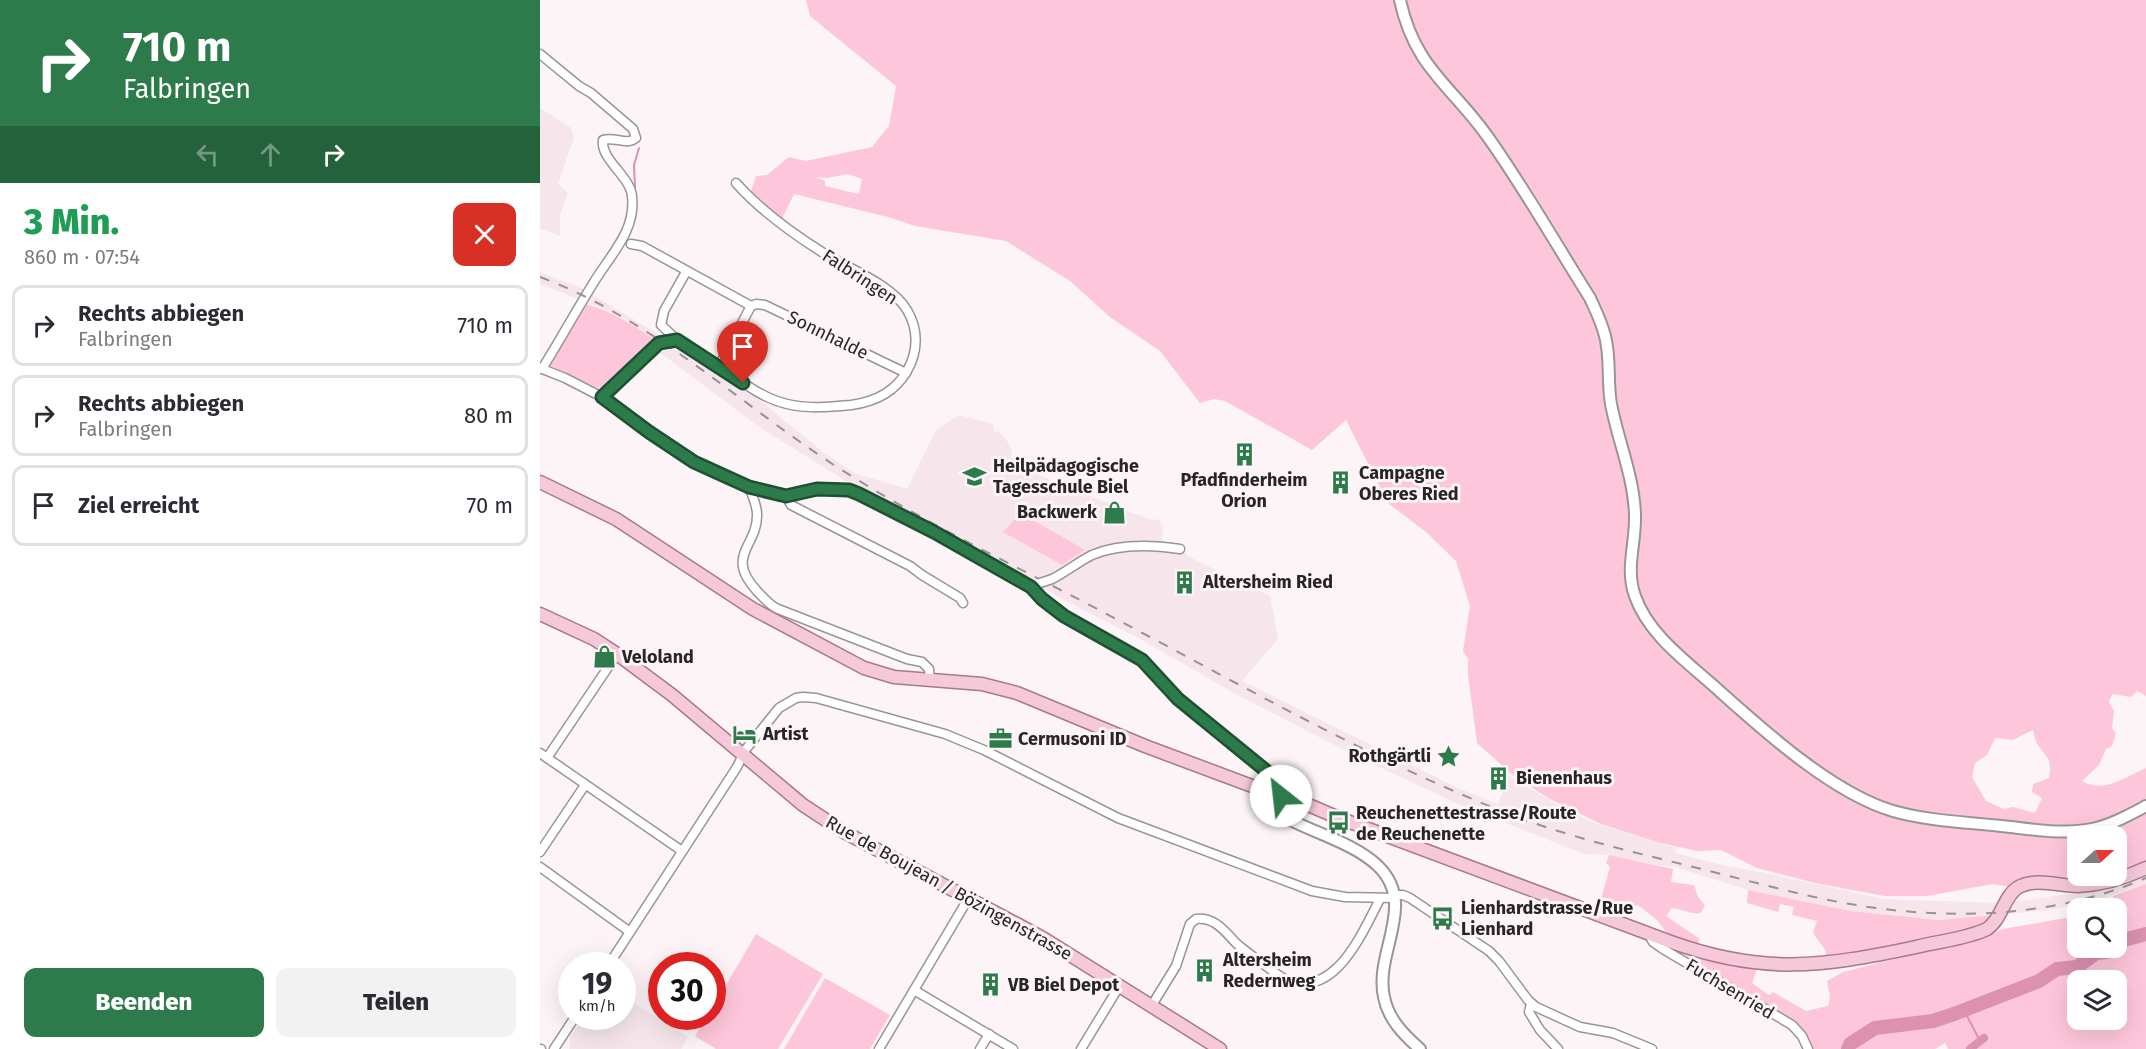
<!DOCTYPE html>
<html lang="de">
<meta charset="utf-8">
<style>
body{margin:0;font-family:"Fira Sans",sans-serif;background:#f2f2f3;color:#2b2b33;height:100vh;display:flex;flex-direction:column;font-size:22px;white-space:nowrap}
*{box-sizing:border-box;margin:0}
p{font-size:20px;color:#7c7c81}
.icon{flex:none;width:33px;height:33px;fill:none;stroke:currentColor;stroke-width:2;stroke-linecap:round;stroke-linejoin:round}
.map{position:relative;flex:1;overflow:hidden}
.panel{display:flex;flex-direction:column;background:#fff;width:540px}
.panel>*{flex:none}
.top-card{background:#2d7b4a;color:#fff;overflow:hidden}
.needle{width:39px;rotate:69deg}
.tools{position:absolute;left:1527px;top:826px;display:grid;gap:12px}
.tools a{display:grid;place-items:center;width:60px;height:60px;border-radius:12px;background:#fff;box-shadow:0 6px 24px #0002;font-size:30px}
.speed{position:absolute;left:18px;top:952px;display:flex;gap:12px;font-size:30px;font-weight:700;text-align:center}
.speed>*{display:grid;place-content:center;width:78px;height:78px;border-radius:50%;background:#fff;box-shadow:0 6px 24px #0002;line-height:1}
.speed small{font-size:15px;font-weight:400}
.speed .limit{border:9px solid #d22;background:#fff;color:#111}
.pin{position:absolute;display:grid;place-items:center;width:51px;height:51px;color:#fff;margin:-62px -26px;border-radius:50% 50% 50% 0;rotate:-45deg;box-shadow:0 0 6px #0007}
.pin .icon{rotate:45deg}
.me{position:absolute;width:66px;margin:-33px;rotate:331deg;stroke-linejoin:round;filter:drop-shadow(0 0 4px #0008)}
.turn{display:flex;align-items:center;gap:21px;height:126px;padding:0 24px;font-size:27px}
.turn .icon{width:78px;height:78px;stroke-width:2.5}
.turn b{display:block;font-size:42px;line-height:51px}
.lanes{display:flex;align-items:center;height:57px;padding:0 24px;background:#0003;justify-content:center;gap:30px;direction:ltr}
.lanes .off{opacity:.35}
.round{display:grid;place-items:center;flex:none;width:63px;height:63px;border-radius:12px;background:#f2f2f3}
.overview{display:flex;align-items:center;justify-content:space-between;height:102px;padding:0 24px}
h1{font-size:36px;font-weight:800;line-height:45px;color:#1e9e55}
.action{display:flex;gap:12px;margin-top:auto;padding:12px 24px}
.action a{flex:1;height:69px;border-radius:12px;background:#2d7b4a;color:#fff;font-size:24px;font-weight:800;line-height:69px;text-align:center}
.action a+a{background:#f2f2f3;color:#2b2b33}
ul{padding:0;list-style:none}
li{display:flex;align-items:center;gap:18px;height:81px;margin:0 12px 9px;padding:0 12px;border:3px solid #e1e1e2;border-radius:12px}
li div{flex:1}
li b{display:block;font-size:22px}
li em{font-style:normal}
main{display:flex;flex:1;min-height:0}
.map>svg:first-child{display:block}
</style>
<main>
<section class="panel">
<div class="top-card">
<div class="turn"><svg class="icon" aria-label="right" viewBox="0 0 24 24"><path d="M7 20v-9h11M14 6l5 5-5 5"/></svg><div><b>710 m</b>Falbringen</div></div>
<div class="lanes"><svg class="icon off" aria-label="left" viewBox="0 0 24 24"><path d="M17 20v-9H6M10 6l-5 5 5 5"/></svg><svg class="icon off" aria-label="ahead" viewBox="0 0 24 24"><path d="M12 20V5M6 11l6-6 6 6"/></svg><svg class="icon" aria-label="right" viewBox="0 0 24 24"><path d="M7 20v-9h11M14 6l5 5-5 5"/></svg></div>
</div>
<div class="overview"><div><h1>3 Min.</h1><p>860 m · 07:54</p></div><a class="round" style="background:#d93025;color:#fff"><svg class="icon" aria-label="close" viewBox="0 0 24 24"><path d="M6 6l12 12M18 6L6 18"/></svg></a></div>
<ul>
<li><svg class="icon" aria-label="right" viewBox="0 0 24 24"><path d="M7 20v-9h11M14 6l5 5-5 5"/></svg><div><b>Rechts abbiegen</b><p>Falbringen</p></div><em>710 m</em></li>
<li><svg class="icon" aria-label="right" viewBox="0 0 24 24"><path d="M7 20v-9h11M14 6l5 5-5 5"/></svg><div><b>Rechts abbiegen</b><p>Falbringen</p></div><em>80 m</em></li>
<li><svg class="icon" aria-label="arrive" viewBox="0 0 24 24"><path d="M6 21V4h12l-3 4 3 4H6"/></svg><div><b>Ziel erreicht</b></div><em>70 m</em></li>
</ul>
<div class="action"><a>Beenden</a><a>Teilen</a></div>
</section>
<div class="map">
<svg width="1606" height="1049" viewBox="0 0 1606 1049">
<rect width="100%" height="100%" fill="#fcf4f7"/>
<g fill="#f6e6eb">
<polygon points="0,108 31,128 34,138 18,184 28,193 20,215 20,236 0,229"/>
<polygon points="0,272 41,288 118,334 114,339 88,321 62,308 0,284"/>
<polygon points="139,349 154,355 223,403 283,452 314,473 367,489 396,430 419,415 453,424 454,432 459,431 467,441 472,451 471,456 477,464 491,469 502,476 574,506 610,519 619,520 623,526 622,537 624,546 640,549 646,555 683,574 730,596 738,639 702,681 918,788 958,804 969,776 1009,800 1049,821 1136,848 1135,853 1186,866 1220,872 1343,899 1458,903 1453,915 1398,920 1311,911 1208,890 1135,867 1117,865 1069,855 1044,854 918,804 806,751 692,692 602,640 507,591 311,484 222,429 119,352"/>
<polygon points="1606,874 1606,884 1551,902 1508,910 1467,914 1473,902 1562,889"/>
<polygon points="83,996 148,1037 141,1049 29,1049 30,1038 43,1017 82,1017"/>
</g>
<g fill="#fec6db" fill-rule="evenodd">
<path d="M266,0H1606V696L1597,691L1591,697L1572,694L1569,702L1574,711L1572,728L1576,733L1572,746L1566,749L1559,765L1542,781C1563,794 1586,777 1606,768V868L1587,876L1477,888L1453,884L1387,896H1344L1275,883L1217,868L1181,850L1157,851L1117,842L1061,824L1010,799L975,777L937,743L928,675V659L923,651L930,606L916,561L886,532L848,503L806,420L772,450L685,401L674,399L660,403L620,351L570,317L530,281L466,241L375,226L348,217L254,194L242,219L211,191L216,176L227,175L249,157L266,161L332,147L349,126L356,86L270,16ZM308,174L322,179L319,194L285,186V181L275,177L287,178ZM1493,730C1494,735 1495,741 1498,745C1508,760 1512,757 1509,778L1493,784L1492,792L1502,798L1495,813L1473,807L1464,809L1446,801L1432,777L1435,763L1447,755L1455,738L1473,740ZM1538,837H1576V876H1538Z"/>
<path d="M46,304C71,311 92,324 114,339L74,384L58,388L10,366Z"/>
<polygon points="486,516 545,550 522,565 463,532 475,519"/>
<path d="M1069,855L1133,869L1131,882L1154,885L1158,897L1165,905L1161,913C1152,915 1142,909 1132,908L1126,916L1160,939L1158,943L1129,936L1118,921L1098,905L1078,911L1058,910L1070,867L1066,863Z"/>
<path d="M1606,884V1049H1408L1405,1043L1395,1049H1272L1268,1039L1256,1028L1180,977L1138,955L1217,969L1212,983L1229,995L1233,992L1266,1011L1288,1006L1290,997L1287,981L1303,972L1450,935L1463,929L1537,916L1538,948H1576V909H1563L1575,906L1573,896ZM1538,981H1576V1020H1538Z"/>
<polygon points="1208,890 1311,911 1398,920 1453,915 1437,929 1316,954 1286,956 1286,951 1273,933 1277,921 1252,915 1254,907 1240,904 1238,912 1207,903"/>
<polygon points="216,934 283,974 238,1049 176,1049 155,1036 166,1017 172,1017 173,1007"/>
<polygon points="285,978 350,1015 330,1049 244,1049"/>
</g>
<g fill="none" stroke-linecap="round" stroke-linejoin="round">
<g stroke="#db91af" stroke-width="2">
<polyline points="95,188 94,165 99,148"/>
<polyline points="1424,1010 1440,1041"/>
</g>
<polyline stroke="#db91af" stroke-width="8" points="1430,1049 1444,1038"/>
<g stroke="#db91af" stroke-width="14">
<polyline points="1576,942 1606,934"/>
<polyline points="1308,1049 1310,1044 1335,1028 1393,1021 1414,1014 1499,981 1517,969 1537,967 1556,953 1566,952 1572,948"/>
</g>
<defs>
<g id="street">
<path d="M0,54L39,86L51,93L93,129L96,138C86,146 75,136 63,140C60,159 90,176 92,196C96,231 71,254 54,282C36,311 20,340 2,369"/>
<polyline points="91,244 102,246 211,306 216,304 225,305 366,373"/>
<polyline points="137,340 121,325 124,311 146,272"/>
<polyline points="179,366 211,306"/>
<polyline points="0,368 25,378 62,397 109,432 154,462 209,487 246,496 277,489 309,491 319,494 394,532 491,587 503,599 524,616 602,660 638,700 741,783 743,788 741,796"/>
<path d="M62,397L119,343L137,340C151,348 166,357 180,366C201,381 221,398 247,404C267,409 290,407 311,405C334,402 355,392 367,371C378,352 379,330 367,310C352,285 310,269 285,254C253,234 221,211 196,183"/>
<path d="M209,487C212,495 217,505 217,514C218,547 184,555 217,591C224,598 229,605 238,609L367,659L382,662L389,669L390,680"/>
<polyline points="246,496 251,505 370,566 382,575 420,598 423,603"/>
<path d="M512,579C526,572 538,562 552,555C578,544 613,545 640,549"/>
<polyline points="0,753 142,851"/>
<polyline points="7,758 77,654"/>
<polyline points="0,852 45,785"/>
<polyline points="0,867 90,932"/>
<polyline points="855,895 863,895 870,898 949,951 959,961 988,1000 996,1007 1040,1027 1073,1033 1112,1049"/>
<polyline points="1108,933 1113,942 1123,949 1252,1025 1262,1036 1268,1049"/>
<polyline points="68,966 197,767 206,749 239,708 256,698 263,697 276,698 405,734 444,750 578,818 772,891 805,897 855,898"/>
<polyline points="374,990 473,1049"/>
<polyline points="991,1004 989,1012 1000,1030 1018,1049"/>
<path d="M612,1005L636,966L650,924L656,919C676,917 685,932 697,944C705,951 714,957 723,964C729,968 735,973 741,977C793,1005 822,933 840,899"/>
<polyline points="0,1049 1,1049"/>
<polyline points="14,1049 35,1017"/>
<polyline points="339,1049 428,899"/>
<polyline points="440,1049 449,1034"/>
<polyline points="541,1049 580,985"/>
</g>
<g id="secondary">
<path d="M860,0C875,70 914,87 950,140C986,191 1017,246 1050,298C1056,311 1062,323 1065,336C1071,358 1067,382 1071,404C1078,441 1094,477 1095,515C1096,543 1085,569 1095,596C1108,634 1146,661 1175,687C1223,730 1292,793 1353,811C1388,821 1425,822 1461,826C1491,829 1522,835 1552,829C1571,825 1589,815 1606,806"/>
<path d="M741,796L736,806L741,815C770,832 813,842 838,866C878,905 834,952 844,997C848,1019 864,1035 880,1049"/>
</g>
<g id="primary">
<path d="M0,482L76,519L213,609L324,668L354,677L442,684L477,693L605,746L720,789L759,801L799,818L1131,942C1223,975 1282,967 1376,947C1399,941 1426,939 1447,929C1462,919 1463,898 1477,888C1494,877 1519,886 1538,886C1561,885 1585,878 1606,868"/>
<polyline points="0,614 54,639 77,654 132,695 263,805 304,832 503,938 680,1049"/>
</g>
</defs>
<use href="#street" stroke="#9b9496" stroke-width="11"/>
<use href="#secondary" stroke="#9b9496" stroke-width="14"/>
<use href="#primary" stroke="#a9788b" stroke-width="15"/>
<use href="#street" stroke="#fff" stroke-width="8"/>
<use href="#secondary" stroke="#fff" stroke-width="10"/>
<use href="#primary" stroke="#f5c9da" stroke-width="12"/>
<path stroke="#989294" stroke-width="2" stroke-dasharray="10 10" stroke-linecap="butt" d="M0,277C118,321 207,412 313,477C398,530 490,573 578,620C703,686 827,757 959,810C1033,840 1112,856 1189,876C1229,886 1269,897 1310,904C1408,921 1514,918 1606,878"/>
<defs>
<polyline id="street-bridge" points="500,583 512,579"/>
</defs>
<use href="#street-bridge" stroke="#9b9496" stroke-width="11" stroke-linecap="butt"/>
<use href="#street-bridge" stroke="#fff" stroke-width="8"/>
</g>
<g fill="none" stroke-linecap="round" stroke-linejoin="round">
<defs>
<polyline id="route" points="203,383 137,340 119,343 62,397 109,432 154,462 209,487 246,496 277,489 309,490 319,494 394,532 491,587 502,599 524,616 602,660 638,699 741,783 743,788 741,796"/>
</defs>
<use href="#route" stroke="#1d5030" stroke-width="15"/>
<use href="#route" stroke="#2d7b4a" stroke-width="10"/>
</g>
<defs>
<symbol id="building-bare" viewBox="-9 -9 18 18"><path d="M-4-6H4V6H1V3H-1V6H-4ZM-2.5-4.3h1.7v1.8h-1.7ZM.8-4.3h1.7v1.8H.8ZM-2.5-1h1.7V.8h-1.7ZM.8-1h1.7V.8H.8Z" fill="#2d7b4a" stroke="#fcf4f7" stroke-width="2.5" paint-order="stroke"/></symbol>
<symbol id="school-bare" viewBox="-9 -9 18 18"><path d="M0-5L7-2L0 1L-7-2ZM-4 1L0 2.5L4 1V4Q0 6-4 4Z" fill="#2d7b4a" stroke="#fcf4f7" stroke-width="2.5" paint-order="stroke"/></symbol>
<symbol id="shop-bare" viewBox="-9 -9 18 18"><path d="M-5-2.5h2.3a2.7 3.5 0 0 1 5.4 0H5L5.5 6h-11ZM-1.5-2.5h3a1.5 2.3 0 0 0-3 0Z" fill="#2d7b4a" stroke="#fcf4f7" stroke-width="2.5" paint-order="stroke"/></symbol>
<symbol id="hotel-bare" viewBox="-9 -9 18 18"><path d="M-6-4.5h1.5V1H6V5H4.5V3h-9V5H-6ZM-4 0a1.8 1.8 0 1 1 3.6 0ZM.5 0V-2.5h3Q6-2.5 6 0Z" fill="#2d7b4a" stroke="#fcf4f7" stroke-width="2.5" paint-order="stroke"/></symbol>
<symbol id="office-bare" viewBox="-9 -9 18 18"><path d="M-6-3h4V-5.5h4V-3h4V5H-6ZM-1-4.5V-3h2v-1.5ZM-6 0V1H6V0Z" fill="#2d7b4a" stroke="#fcf4f7" stroke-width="2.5" paint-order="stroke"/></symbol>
<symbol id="sight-bare" viewBox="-9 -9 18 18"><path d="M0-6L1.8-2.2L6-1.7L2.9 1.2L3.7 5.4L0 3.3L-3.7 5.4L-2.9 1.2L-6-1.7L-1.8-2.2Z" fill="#2d7b4a" stroke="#fcf4f7" stroke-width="2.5" paint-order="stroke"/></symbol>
<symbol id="bus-bare" viewBox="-9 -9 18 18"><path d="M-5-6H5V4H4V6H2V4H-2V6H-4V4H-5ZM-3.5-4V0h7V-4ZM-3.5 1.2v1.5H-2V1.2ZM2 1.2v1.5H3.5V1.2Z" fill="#2d7b4a" stroke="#fcf4f7" stroke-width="2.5" paint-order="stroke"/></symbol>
</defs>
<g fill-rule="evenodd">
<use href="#building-bare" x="688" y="438" width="33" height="33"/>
<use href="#school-bare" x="418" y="460" width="33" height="33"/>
<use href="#building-bare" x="784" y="466" width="33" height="33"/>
<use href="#shop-bare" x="558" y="496" width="33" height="33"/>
<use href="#building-bare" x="628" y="566" width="33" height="33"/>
<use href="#shop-bare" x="48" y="640" width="33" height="33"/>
<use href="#hotel-bare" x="188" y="718" width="33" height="33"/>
<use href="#office-bare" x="444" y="722" width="33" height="33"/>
<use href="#sight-bare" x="892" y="740" width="33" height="33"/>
<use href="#building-bare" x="942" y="762" width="33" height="33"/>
<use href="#bus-bare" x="782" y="806" width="33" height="33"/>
<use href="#bus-bare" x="886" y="902" width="33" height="33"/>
<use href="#building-bare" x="648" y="954" width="33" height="33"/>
<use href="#building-bare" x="434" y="968" width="33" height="33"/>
</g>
<g text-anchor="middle" stroke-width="6" stroke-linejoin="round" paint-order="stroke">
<g font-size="18" fill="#282526" stroke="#fcf4f7">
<text transform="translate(320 277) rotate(33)" y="6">Falbringen</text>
<text transform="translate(288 335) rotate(26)" y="6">Sonnhalde</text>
<text transform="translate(409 888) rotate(29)" y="6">Rue de Boujean / Bözingenstrasse</text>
<text transform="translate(1190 989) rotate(31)" y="6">Fuchsenried</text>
</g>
<g font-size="18" font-weight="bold" fill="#282526" stroke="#fcf4f7" text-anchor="start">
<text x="453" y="472">Heilpädagogische<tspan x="453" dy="21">Tagesschule Biel</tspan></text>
<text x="819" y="479">Campagne<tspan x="819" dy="21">Oberes Ried</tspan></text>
<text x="704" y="486" text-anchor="middle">Pfadfinderheim<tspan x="704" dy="21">Orion</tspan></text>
<text x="557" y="518" text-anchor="end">Backwerk</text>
<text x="663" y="588">Altersheim Ried</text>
<text x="82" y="663">Veloland</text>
<text x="223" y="740">Artist</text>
<text x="478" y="745">Cermusoni ID</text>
<text x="891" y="762" text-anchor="end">Rothgärtli</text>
<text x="976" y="784">Bienenhaus</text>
<text x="816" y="819">Reuchenettestrasse/Route<tspan x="816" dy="21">de Reuchenette</tspan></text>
<text x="921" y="914">Lienhardstrasse/Rue<tspan x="921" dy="21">Lienhard</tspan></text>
<text x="683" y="966">Altersheim<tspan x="683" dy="21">Redernweg</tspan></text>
<text x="468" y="991">VB Biel Depot</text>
</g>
</g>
</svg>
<div class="tools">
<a><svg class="needle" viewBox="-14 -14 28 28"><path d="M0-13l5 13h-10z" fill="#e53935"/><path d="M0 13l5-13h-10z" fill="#7c7c81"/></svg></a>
<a><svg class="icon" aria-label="search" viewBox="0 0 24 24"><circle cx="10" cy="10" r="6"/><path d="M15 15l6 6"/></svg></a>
<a><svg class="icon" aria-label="layers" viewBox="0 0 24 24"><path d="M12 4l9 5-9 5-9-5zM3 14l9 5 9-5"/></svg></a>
</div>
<div class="speed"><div>19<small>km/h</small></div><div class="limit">30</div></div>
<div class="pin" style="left:203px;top:383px;background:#d93025"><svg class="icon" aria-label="arrive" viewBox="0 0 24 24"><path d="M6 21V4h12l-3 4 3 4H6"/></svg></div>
<svg class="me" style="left:741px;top:796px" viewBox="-20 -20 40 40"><circle r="19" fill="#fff"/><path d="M0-13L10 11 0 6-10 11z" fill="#2d7b4a"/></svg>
</div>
</main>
